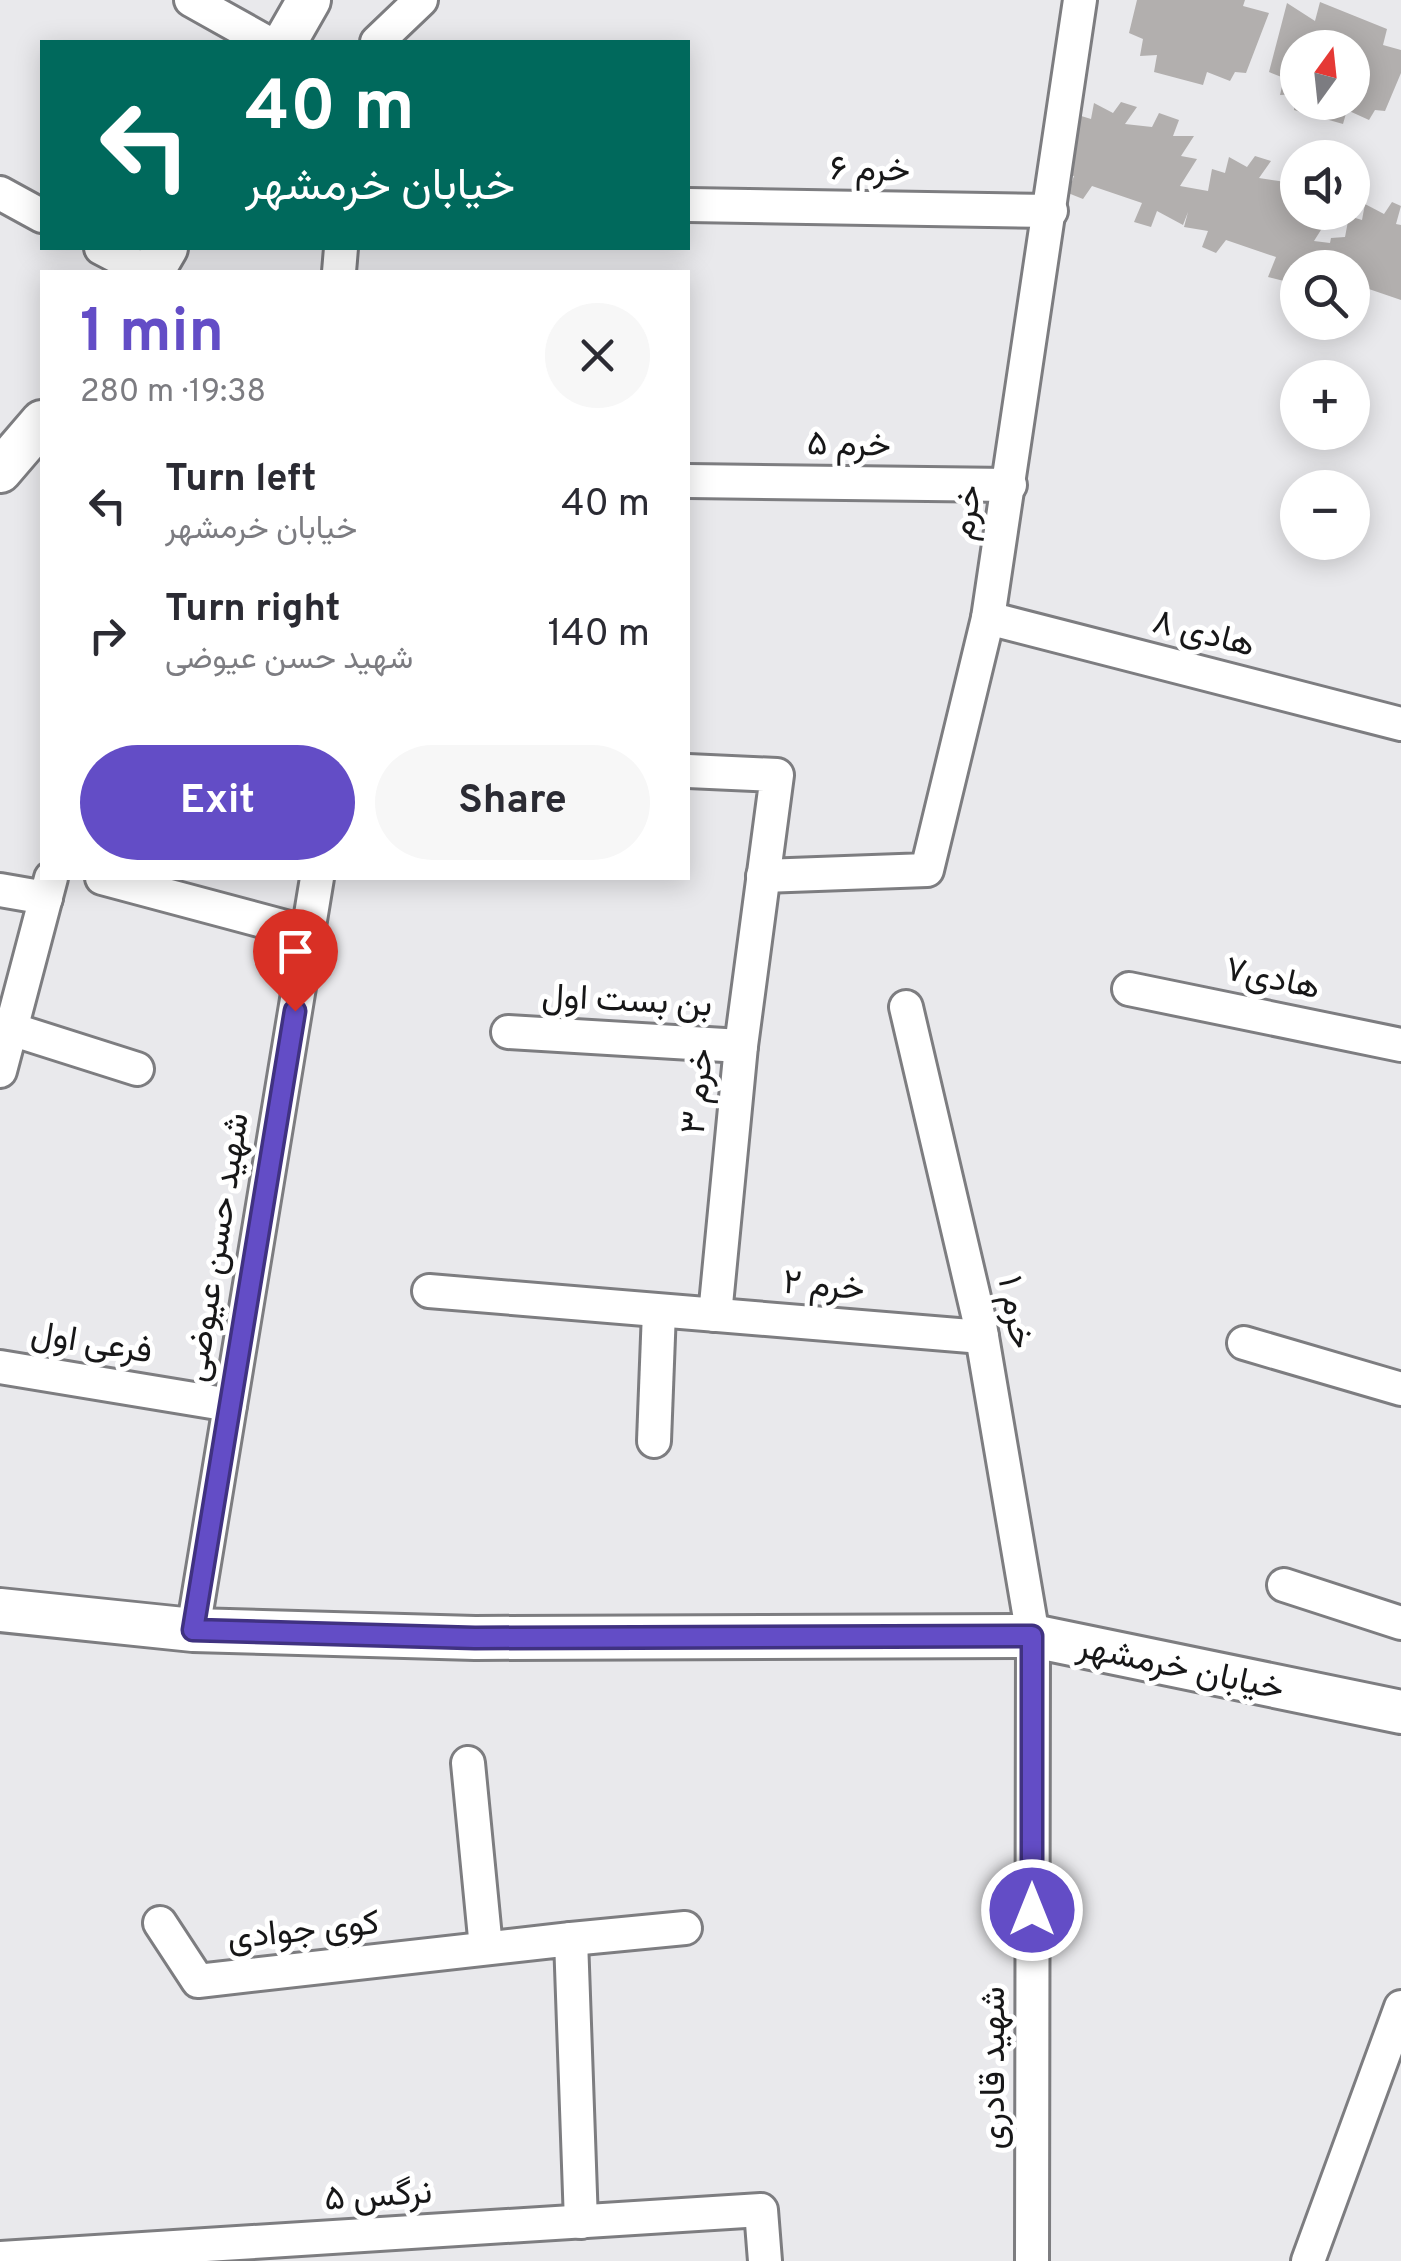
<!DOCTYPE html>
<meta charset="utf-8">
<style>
body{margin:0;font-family:Overpass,Vazirmatn,sans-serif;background:#f7f7f7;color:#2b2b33;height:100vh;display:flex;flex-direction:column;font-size:38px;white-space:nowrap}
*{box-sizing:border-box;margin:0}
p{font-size:32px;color:#7c7c81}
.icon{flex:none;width:55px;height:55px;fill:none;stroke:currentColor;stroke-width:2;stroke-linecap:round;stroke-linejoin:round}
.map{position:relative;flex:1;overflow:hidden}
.details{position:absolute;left:40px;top:270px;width:650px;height:610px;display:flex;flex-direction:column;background:#fff;border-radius:0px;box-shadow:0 5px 25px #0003}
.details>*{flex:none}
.hud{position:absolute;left:40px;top:40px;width:650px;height:210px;border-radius:0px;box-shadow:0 5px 25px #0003;background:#00695c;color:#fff;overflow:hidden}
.needle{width:65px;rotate:15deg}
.buttons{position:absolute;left:1280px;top:30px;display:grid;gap:20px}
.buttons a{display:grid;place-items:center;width:90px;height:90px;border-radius:50%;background:#fff;box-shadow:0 5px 25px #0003;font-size:50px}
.pin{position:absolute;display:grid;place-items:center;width:85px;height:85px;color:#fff;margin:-102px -42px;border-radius:50% 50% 50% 0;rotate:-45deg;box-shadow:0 0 10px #0007}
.pin .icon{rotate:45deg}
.me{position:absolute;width:110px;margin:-55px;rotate:0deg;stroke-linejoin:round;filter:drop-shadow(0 0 8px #0008)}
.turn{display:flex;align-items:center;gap:35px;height:210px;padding:0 40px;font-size:45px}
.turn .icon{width:130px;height:130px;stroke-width:2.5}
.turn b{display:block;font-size:70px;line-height:85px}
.round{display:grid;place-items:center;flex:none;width:105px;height:105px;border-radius:52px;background:#f7f7f7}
.summary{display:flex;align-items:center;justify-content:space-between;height:170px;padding:0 40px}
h1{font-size:60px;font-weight:700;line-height:75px;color:#634dc6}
.button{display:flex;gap:20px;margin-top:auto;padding:20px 40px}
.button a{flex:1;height:115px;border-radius:60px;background:#634dc6;color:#fff;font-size:40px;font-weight:700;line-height:115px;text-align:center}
.button a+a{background:#f7f7f7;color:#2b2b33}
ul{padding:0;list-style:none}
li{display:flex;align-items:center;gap:30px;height:130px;padding:0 40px}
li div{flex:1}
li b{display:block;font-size:38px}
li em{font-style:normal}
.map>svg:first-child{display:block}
</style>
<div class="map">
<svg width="1401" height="2261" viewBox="0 0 1401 2261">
<rect width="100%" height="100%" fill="#e9e9ec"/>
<g fill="#b2afae">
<polygon points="1137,0 1245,0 1243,6 1269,13 1246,73 1235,72 1230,81 1207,72 1203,85 1154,72 1157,55 1140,56 1143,39 1129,33"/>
<polygon points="1320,2 1387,29 1383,45 1401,50 1401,73 1385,111 1375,110 1369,120 1347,110 1343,124 1294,110 1295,102 1352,102 1352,48 1298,48 1298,94 1280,95 1284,78 1269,72 1287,3 1315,21"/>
<polygon points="1121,102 1137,107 1125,124 1152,127 1159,113 1179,120 1173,136 1194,136 1181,156 1197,159 1180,186 1208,191 1212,169 1225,173 1229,157 1247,167 1255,156 1271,161 1259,178 1286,182 1294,167 1298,169 1298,212 1331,214 1314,241 1330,243 1331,238 1345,237 1349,216 1362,220 1365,204 1384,214 1392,202 1401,206 1396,224 1401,225 1401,300 1363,287 1352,300 1352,268 1322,268 1324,257 1321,268 1291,265 1284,281 1268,277 1276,257 1226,240 1216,253 1202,247 1208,231 1184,227 1188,212 1183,225 1157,211 1151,227 1134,222 1142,203 1092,186 1083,199 1068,193 1074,176 1050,173 1078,115 1091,119 1094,103 1113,113"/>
</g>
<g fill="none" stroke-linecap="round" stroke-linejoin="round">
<defs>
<g id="minor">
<polyline points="191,0 266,42"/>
<polyline points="377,42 421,0"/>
<polyline points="0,193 42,216"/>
<polyline points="688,205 1051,211"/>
<polyline points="101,248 147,272"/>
<polyline points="339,272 341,248"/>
<polyline points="688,481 1010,485"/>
<polyline points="988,618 1401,724"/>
<polyline points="688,771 777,775 741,1046 715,1315"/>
<polyline points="763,876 927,870 988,618 1080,0"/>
<polyline points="102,878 308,933"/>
<polyline points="0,890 46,898"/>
<polyline points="1129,989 1401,1045"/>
<polyline points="906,1007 979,1319 1033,1636 1032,2261"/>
<polyline points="11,1029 137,1069"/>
<polyline points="508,1032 741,1046"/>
<polyline points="0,1071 51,878"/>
<polyline points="429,1291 982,1337"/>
<polyline points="1244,1343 1401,1389"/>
<polyline points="0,1367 230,1405"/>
<polyline points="654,1441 659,1311"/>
<polyline points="1284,1585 1401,1623"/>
<polyline points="193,1630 317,878"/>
<polyline points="468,1763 486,1948"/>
<polyline points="160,1923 198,1981 571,1939 581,2222"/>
<polyline points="571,1939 685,1928"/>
<polyline points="0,2258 761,2210 765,2261"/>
<polyline points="1308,2261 1401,2007"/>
</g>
<g id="tertiary">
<polyline points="285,42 309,0"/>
<polyline points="152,272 166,248"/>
<polyline points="0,471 42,422"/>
<polyline points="0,1610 193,1630 475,1638 1033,1636 1401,1712"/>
</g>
</defs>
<use href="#minor" stroke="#7d7d80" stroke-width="38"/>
<use href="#tertiary" stroke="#7d7d80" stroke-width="48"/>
<use href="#minor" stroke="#fff" stroke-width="32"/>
<use href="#tertiary" stroke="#fff" stroke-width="42"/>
</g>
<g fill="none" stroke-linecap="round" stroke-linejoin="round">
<defs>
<polyline id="route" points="295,1011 193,1630 475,1638 1032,1636 1032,1910"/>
</defs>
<use href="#route" stroke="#403281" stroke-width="25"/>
<use href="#route" stroke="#634dc6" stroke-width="18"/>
</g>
<g text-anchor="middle" stroke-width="10" stroke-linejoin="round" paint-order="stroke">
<g font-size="35" fill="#171718" stroke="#fff">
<text transform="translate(870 168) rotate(1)" y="12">خرم ۶</text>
<text transform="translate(849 443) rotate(1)" y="12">خرم ۵</text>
<text transform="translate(965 512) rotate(-81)" y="12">خرم</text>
<text transform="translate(1204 632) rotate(14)" y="12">هادی ۸</text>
<text transform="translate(1273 977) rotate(12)" y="12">هادی۷</text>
<text transform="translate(627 999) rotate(3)" y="12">بن بست اول</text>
<text transform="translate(696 1091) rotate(-84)" y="12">خرم ۳</text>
<text transform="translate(215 1247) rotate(-81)" y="12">شهید حسن عیوضی</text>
<text transform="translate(824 1284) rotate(5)" y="12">خرم ۲</text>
<text transform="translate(1017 1312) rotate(79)" y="12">خرم ۱</text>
<text transform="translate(92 1341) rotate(9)" y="12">فرعی اول</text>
<text transform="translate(1181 1666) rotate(12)" y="12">خیابان خرمشهر</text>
<text transform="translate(303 1929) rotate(-6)" y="12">کوی جوادی</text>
<text transform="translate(992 2068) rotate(-90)" y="12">شهید قادری</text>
<text transform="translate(378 2194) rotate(-4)" y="12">نرگس ۵</text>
</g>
</g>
</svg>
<div class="buttons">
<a><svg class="needle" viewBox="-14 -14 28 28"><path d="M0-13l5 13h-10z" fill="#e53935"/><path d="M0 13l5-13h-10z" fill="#7c7c81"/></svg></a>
<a><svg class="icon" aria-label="sound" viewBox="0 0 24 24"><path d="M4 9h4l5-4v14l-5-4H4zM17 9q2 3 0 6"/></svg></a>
<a><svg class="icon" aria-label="search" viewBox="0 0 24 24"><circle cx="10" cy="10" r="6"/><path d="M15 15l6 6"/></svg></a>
<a>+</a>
<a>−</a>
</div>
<div class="pin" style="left:295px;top:1011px;background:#d93025"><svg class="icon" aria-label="arrive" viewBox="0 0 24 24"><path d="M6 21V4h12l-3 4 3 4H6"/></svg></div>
<svg class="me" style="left:1032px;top:1910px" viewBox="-20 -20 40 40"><circle r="17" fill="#634dc6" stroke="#fff" stroke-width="3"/><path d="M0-11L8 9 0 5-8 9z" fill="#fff"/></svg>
<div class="hud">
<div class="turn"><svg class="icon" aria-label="left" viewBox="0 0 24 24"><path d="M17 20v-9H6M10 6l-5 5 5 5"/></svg><div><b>40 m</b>خیابان خرمشهر</div></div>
</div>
<section class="details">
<div class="summary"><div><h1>1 min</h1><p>280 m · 19:38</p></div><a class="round"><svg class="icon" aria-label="close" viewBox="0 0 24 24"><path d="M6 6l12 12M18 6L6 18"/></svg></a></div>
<ul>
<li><svg class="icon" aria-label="left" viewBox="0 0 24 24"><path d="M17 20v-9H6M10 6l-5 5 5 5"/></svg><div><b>Turn left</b><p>خیابان خرمشهر</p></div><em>40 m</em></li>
<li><svg class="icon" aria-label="right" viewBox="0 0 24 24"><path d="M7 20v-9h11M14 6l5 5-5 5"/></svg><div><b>Turn right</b><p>شهید حسن عیوضی</p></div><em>140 m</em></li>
</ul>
<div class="button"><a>Exit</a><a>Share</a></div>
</section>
</div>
